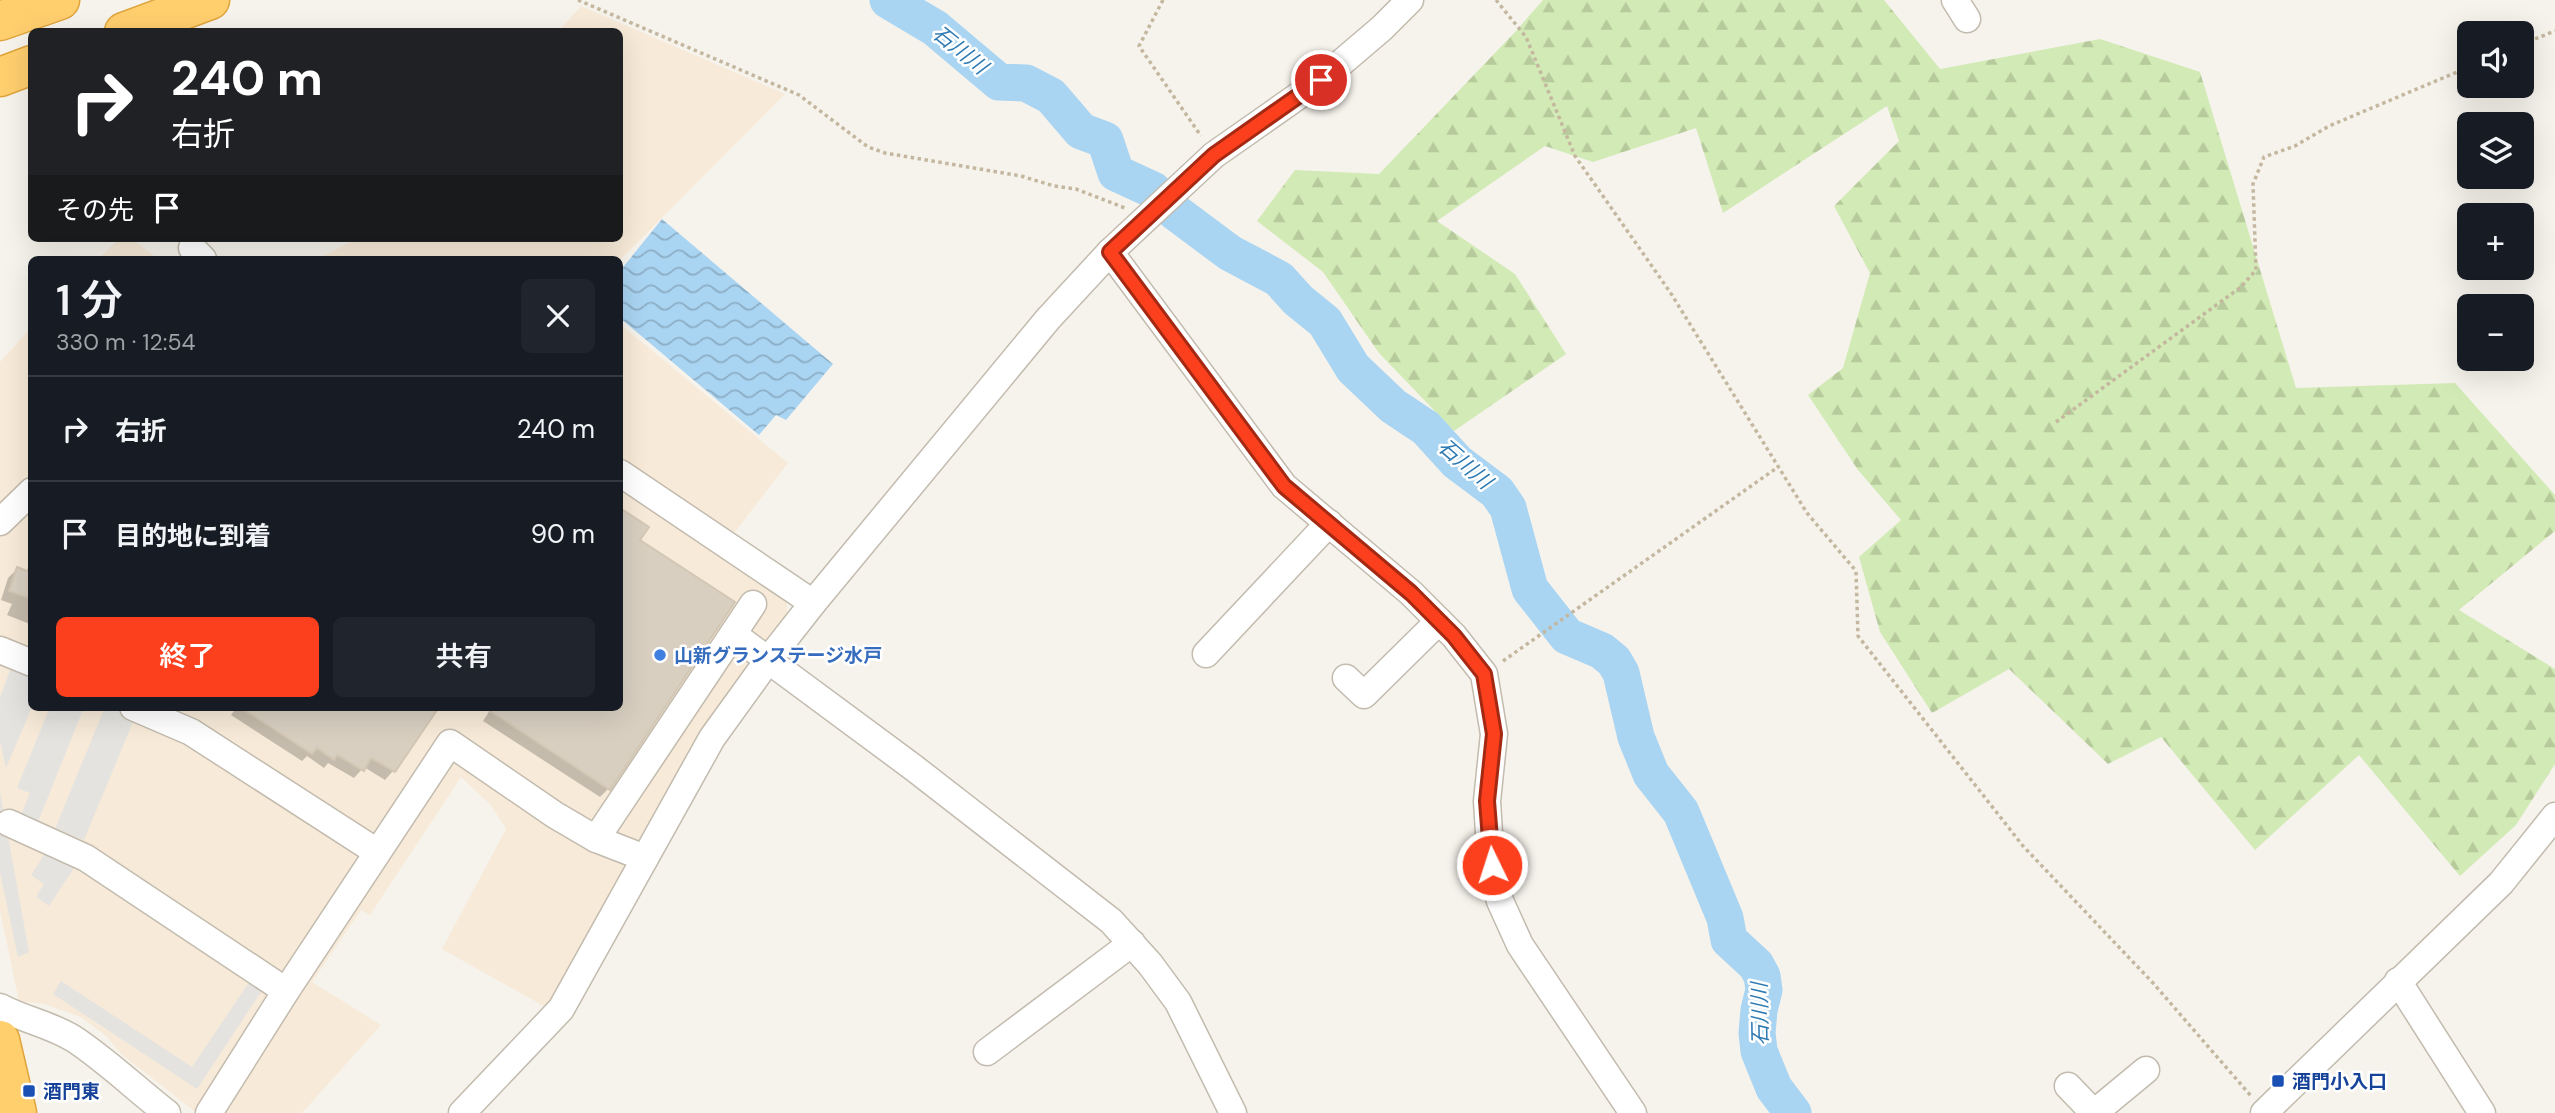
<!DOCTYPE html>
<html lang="ja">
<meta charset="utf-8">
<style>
body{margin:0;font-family:"DM Sans","Noto Sans JP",sans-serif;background:#20242c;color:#f1f3f6;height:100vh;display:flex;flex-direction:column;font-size:26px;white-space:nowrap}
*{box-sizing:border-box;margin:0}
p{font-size:23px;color:#9ea1a6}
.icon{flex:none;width:38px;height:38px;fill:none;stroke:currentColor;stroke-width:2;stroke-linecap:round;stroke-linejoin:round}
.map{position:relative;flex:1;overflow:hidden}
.side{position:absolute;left:28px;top:256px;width:595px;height:455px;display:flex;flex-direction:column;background:#171b24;border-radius:10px;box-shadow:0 7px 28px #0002}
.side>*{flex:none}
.top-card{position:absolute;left:28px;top:28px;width:595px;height:214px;border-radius:10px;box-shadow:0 7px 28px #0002;background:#202124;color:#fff;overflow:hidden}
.tools{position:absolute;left:2457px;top:21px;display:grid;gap:14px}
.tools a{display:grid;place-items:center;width:77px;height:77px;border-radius:10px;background:#171b24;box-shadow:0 7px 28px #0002;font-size:35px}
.pin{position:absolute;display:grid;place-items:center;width:60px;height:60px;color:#fff;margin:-30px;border:4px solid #fff;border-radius:50%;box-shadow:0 2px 7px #0007}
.me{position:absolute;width:77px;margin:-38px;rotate:356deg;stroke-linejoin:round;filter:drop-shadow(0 0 5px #0008)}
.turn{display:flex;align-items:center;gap:24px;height:147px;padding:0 28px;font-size:32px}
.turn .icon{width:91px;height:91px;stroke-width:2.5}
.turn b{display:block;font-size:49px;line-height:60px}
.then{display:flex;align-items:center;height:66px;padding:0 28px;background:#0003;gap:14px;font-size:26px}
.round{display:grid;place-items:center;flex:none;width:74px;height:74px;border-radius:10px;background:#20242c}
.headline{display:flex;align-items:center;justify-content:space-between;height:119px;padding:0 28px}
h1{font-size:42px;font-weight:600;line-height:52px}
.button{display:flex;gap:14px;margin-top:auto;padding:14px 28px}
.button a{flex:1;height:80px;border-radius:10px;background:#fc3f1d;color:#fff;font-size:28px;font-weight:600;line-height:80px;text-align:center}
.button a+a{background:#20242c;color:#f1f3f6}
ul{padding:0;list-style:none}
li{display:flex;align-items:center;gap:21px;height:105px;padding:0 28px;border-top:2px solid #363941}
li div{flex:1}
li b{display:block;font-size:26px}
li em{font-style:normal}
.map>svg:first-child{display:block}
</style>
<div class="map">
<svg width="2555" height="1113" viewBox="0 0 2555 1113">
<defs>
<pattern id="forest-firs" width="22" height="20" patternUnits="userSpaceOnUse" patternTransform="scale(1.75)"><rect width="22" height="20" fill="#d2eab5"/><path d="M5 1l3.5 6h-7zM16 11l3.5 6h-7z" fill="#b6ca9c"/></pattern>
<pattern id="water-waves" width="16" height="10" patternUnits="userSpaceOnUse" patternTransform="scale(1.75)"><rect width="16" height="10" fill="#a9d4f2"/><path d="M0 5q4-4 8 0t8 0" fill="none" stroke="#8caec5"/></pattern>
</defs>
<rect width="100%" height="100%" fill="#f6f3ec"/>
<g fill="#f7ead8">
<polygon points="581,6 785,94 620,260 317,259 359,238 620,238 620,32 559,31"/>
<polygon points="120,238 131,238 158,259 98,259"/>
<polygon points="620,324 788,463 721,550 786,591 788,622 549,1009 442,949 506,829 491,805 461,777 370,915 361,910 312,982 381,1025 302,1113 197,1113 121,1054 107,1037 81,1017 44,1004 19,1001 0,911 0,362 31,328 32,707 620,707"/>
</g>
<polygon fill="url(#forest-firs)" points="1543,0 1884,0 1940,69 2100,39 2200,72 2296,388 2455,383 2555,495 2555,531 2459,610 2555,669 2555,764 2516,825 2460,876 2359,755 2255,850 2161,737 2108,764 2009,669 1932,713 1880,632 1859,557 1901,520 1858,470 1808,395 1843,368 1870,273 1834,206 1899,141 1887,106 1723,213 1696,128 1593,162 1545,146 1437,221 1515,274 1566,354 1454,431 1379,353 1323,272 1257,221 1295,170 1379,174 1516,31"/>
<g fill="#e5e3e0">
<polygon points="12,665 31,673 32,707 6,768 0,741 0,697"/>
<polygon points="50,707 84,707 38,822 21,815 30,793 17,788"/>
<polygon points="105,707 135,717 84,840 55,829"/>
<polygon points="0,792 29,952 18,957 0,873"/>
<polygon points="49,847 76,865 49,906 36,897 44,884 31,875"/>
<polygon points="61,981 192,1067 250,981 263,989 197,1089 53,994"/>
</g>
<polygon fill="url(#water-waves)" points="662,219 833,364 786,420 776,415 759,435 620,318 620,271"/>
<g fill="#0003">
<polygon points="622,511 637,540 733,603 609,788 600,797 483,721 492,707 620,707 620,514"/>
<polygon points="32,557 32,625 7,615 12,604 1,600 8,578 17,569 26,573"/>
<polygon points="228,707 436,707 393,771 385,780 364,767 354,778 328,763 324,768 307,756 302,761 231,715 234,711"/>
</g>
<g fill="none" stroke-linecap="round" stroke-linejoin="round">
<polyline stroke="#a9d4f2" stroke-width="37" points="888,0 935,28 999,82 1026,83 1051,96 1081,131 1105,140 1116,173 1153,190 1175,212 1230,253 1279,279 1298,300 1325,322 1353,368 1393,406 1426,428 1457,462 1497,492 1508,508 1530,589 1567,636 1602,651 1614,661 1621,673 1636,737 1651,774 1681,812 1725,918 1729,940 1756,965 1762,976 1764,990 1759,1010 1757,1033 1759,1051 1774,1088 1793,1113"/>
</g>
<g fill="#d8cfc1" stroke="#d3c7b4" stroke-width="2">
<polygon points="620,508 649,527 640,540 735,602 610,790 484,707 620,707"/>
<polygon points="17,567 32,573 32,599 9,591"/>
<polygon points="240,707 439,707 395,772 371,758 364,771 337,755 334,760 317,748 312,754"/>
</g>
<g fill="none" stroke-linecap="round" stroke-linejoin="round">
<defs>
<g id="minor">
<polyline points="1955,0 1967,19"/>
<polyline points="192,248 203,259"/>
<polyline points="1110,252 1284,486 1411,593 1454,636 1484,674 1494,734 1487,801 1491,865 1500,901 1520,945 1633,1113"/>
<polyline points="620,473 813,603"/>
<polyline points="0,522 32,491"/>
<polyline points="733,634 914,768 1111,921 1150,964 1178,1002 1233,1113"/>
<polyline points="0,650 32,663"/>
<polyline points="1206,654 1329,523"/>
<polyline points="1346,678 1364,695 1439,621"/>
<polyline points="133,707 191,732 377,852"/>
<polyline points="9,823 86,858 286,991"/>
<polyline points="596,839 753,604"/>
<polyline points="2398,981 2482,1113"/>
<path d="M0,1007C24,1020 50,1024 74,1039C106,1060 136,1089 167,1113"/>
<polyline points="987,1052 1132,943"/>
<polyline points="2068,1086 2094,1113"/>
<polyline points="209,1113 286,991 450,743 555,815 596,839 645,858"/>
<polyline points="462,1113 561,1009 712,738 769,659 813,603 1048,319 1110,252 1214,155 1321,80 1382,28 1410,0"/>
<polyline points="2094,1113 2146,1070"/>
<polyline points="2264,1113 2501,883 2555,816"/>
</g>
<g id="highway">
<polyline points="0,21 60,0"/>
<polyline points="124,32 210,0"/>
<polyline points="0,77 32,65"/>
<polyline points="0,1040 17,1113"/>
</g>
</defs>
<use href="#minor" stroke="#c2bbae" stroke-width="29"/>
<use href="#highway" stroke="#e0a43c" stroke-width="41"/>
<g stroke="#c4b79f" stroke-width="3.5" stroke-dasharray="3.5 3.5" stroke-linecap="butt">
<polyline points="578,0 799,95 868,147 885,153 1021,176 1054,186 1076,189 1125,208"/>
<polyline points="1163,0 1139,46 1201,136"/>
<polyline points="1496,0 1526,37 1575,156 1670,292 1807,513 1856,571 1858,636 2023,846 2153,983 2251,1096"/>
<polyline points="2522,44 2555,31"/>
<polyline points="2056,422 2241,287 2256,270 2253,184 2264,157 2295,146 2329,126 2469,67"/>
<polyline points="1503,661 1778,467"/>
</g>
<use href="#minor" stroke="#fff" stroke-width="26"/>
<use href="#highway" stroke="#ffcf6e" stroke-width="38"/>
</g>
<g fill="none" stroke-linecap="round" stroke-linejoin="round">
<defs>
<polyline id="route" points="1321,80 1214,155 1110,252 1284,486 1411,593 1454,636 1484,674 1494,734 1487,801 1492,865"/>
</defs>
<use href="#route" stroke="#a42913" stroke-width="18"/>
<use href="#route" stroke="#fc3f1d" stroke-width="12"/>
</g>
<circle fill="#3f7fe0" stroke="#fff" stroke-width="2.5" cx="660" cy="655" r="7"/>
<g fill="#1a4fb4" stroke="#fff" stroke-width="2.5">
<rect x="2271" y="1074" width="14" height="14" rx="3.5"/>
<rect x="22" y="1084" width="14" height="14" rx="3.5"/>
</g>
<g text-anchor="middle" stroke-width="5" stroke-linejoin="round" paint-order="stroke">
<g font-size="19" font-weight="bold" fill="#366cbe" stroke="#fff" text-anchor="start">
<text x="674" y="662">山新グランステージ水戸</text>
</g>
<g font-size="19" font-weight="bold" fill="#164399" stroke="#fff" text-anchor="start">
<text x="2292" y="1088">酒門小入口</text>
<text x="43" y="1098">酒門東</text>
</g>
<g font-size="21" font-style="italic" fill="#2e7ab2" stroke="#fff">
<text transform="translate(960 50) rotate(39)" y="7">石川川</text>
<text transform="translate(1465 464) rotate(41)" y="7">石川川</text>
<text transform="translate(1760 1014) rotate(-91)" y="7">石川川</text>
</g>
</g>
</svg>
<div class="tools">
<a><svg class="icon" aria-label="sound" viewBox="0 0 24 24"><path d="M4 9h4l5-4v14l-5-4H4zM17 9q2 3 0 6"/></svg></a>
<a><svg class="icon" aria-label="layers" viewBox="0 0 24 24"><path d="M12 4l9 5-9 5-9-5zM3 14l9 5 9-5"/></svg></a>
<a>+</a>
<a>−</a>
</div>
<div class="pin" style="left:1321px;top:80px;background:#d93025"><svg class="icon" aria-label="arrive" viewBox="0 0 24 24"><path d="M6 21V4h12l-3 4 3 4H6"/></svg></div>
<svg class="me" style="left:1492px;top:865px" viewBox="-20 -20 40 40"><circle r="17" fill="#fc3f1d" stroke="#fff" stroke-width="3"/><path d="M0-11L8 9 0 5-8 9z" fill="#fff"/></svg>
<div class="top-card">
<div class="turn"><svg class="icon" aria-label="right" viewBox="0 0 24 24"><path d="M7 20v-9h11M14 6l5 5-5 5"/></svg><div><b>240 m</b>右折</div></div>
<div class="then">その先<svg class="icon" aria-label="arrive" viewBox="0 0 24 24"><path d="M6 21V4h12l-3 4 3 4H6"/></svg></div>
</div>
<section class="side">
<div class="headline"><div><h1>1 分</h1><p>330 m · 12:54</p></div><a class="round"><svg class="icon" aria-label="close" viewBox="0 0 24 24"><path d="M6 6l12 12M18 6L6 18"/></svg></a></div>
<ul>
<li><svg class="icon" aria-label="right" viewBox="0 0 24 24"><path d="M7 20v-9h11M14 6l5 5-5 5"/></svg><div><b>右折</b></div><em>240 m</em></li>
<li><svg class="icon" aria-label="arrive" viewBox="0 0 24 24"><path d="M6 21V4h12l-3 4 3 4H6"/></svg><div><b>目的地に到着</b></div><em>90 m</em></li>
</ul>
<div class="button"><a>終了</a><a>共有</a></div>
</section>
</div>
